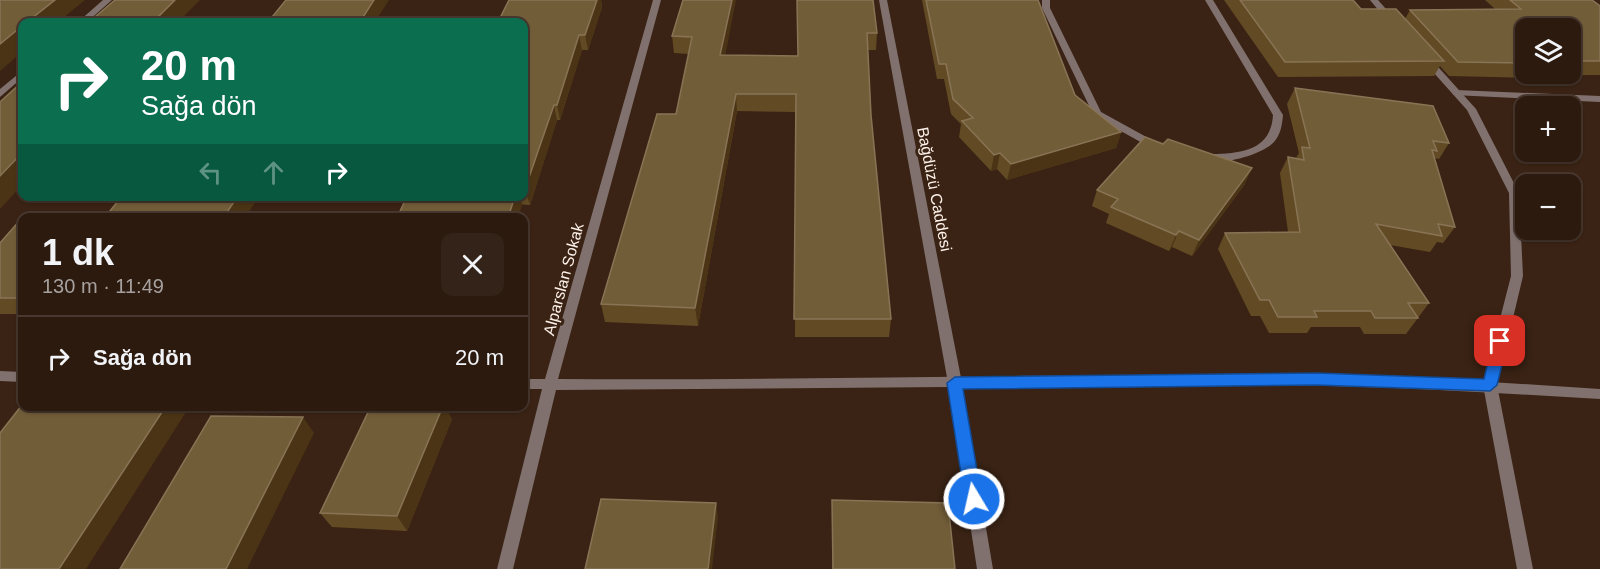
<!DOCTYPE html>
<html lang="tr">
<meta charset="utf-8">
<style>
body{margin:0;font-family:Helvetica,sans-serif;background:#342318;color:#f1f3f6;height:100vh;display:flex;flex-direction:column;font-size:22px;white-space:nowrap}
*{box-sizing:border-box;margin:0}
p{font-size:20px;color:#a6a19e}
.icon{flex:none;width:33px;height:33px;fill:none;stroke:currentColor;stroke-width:2;stroke-linecap:round;stroke-linejoin:round}
.map{position:relative;flex:1;overflow:hidden}
.details{position:absolute;left:18px;top:213px;width:510px;height:198px;display:flex;flex-direction:column;background:#2c1a0f;border-radius:12px;box-shadow:0 2px 4px #0004,0 0 0 2px #48382f}
.details>*{flex:none}
.banner{position:absolute;left:18px;top:18px;width:510px;height:183px;border-radius:12px;box-shadow:0 2px 4px #0004,0 0 0 2px #48382f;background:#0b6e4f;color:#fff;overflow:hidden}
.controls{position:absolute;left:1515px;top:18px;display:grid;gap:12px}
.controls a{display:grid;place-items:center;width:66px;height:66px;border-radius:12px;background:#2c1a0f;box-shadow:0 2px 4px #0004,0 0 0 2px #48382f;font-size:30px}
.pin{position:absolute;display:grid;place-items:center;width:51px;height:51px;color:#fff;margin:-26px;border-radius:12px;box-shadow:0 3px 9px #0006}
.me{position:absolute;width:66px;margin:-33px;rotate:351deg;stroke-linejoin:round;filter:drop-shadow(0 0 4px #0008)}
.turn{display:flex;align-items:center;gap:21px;height:126px;padding:0 24px;font-size:27px}
.turn .icon{width:78px;height:78px;stroke-width:2.5}
.turn b{display:block;font-size:42px;line-height:51px}
.lanes{display:flex;align-items:center;height:57px;padding:0 24px;background:#0003;justify-content:center;gap:30px;direction:ltr}
.lanes .off{opacity:.35}
.round{display:grid;place-items:center;flex:none;width:63px;height:63px;border-radius:12px;background:#342318}
.head{display:flex;align-items:center;justify-content:space-between;height:102px;padding:0 24px}
h1{font-size:36px;font-weight:600;line-height:45px}
ul{padding:0;list-style:none}
li{display:flex;align-items:center;gap:18px;height:84px;padding:0 24px;border-top:2px solid #48382f}
li div{flex:1}
li b{display:block;font-size:22px}
li em{font-style:normal}
.map>svg:first-child{display:block}
</style>
<div class="map">
<svg width="1600" height="569" viewBox="0 0 1600 569">
<rect width="100%" height="100%" fill="#3a2314"/>
<g fill="none" stroke-linecap="round" stroke-linejoin="round">
<g fill="#80716f" fill-rule="evenodd">
<polygon points="1042,0 1050,0 1050,8 1101,112 1161,145 1161,149 1153,149 1094,116 1042,8"/>
<path d="M1205,0H1213L1283,115C1282,125 1281,134 1274,142C1262,155 1214,169 1199,157C1204,153 1210,154 1217,154C1246,153 1271,148 1273,115Z"/>
</g>
<g fill="#80716f" fill-rule="evenodd">
<polygon points="103,0 112,0 87,22 78,22"/>
<path d="M653,0H661L558,379C815,381 1071,372 1328,376C1419,377 1509,383 1600,389V399C1511,394 1421,388 1331,386C1208,384 1085,385 962,387L993,569H977L949,387L556,390L513,569H497L542,389H524V379H545Z"/>
<polygon points="22,71 22,78 0,97 0,89"/>
<polygon points="1456,90 1600,96 1600,102 1453,95 1453,91"/>
<polygon points="0,371 22,372 22,382 0,381"/>
</g>
<g fill="#80716f" fill-rule="evenodd">
<polygon points="879,0 887,0 962,383 960,387 955,388 950,387 948,383"/>
<polygon points="1370,0 1378,0 1395,19 1395,23 1389,23"/>
<polygon points="1428,58 1431,59 1476,109 1519,193 1523,276 1497,385 1533,569 1517,569 1483,385 1511,276 1509,193 1467,110 1425,63 1423,61"/>
</g>
</g>
<g fill="#624b24" fill-rule="evenodd">
<polygon points="509,0 601,0 602,7 588,50 582,50 560,120 557,120 530,205 407,196 524,196 524,22"/>
<polygon points="683,0 725,55 798,56 797,0 877,33 876,50 868,50 871,115 891,319 889,337 795,337 796,112 737,111 698,326 605,322 601,304 676,114 689,54 674,53 672,36"/>
<polygon points="922,0 1038,0 1075,95 1121,132 1116,148 1007,180 997,169 991,171 959,137 961,124 951,114 944,79 937,79"/>
<path d="M1224,0H1353L1361,9L1405,19L1410,10L1495,9L1485,0H1592L1600,6V75H1545L1543,78L1449,76L1440,66L1434,76L1278,77ZM1526,28H1570V74H1526Z"/>
<polygon points="1295,88 1449,143 1439,159 1434,158 1455,227 1443,243 1437,242 1430,252 1390,245 1429,303 1406,334 1364,334 1360,327 1311,327 1307,333 1269,333 1260,316 1251,316 1218,249 1225,233 1288,232 1280,173 1288,157 1296,158 1299,153 1287,104"/>
<polygon points="1245,184 1192,256 1172,247 1169,251 1106,223 1109,214 1092,206 1097,190"/>
<polygon points="22,218 22,314 0,314 0,243"/>
<polygon points="452,419 407,531 332,527 320,513"/>
<polygon points="832,500 955,569 832,569"/>
</g>
<g fill="#4b3415">
<polygon points="55,0 85,0 58,22 27,22"/>
<polygon points="175,0 200,0 178,22 158,22 157,18"/>
<polygon points="374,0 389,0 375,22 360,22"/>
<polygon points="597,0 601,0 602,7 588,50 585,35"/>
<polygon points="732,0 736,0 722,72 720,55"/>
<polygon points="22,26 22,52 0,71 0,44"/>
<polygon points="579,35 582,50 560,120 557,105"/>
<polygon points="736,94 737,111 698,326 695,308"/>
<polygon points="554,105 557,120 530,205 525,189"/>
<polygon points="1121,132 1116,148 1007,180 1011,164"/>
<polygon points="22,153 22,185 0,209 0,176"/>
<polygon points="1000,153 997,169 991,171 994,155"/>
<polygon points="1252,168 1245,184 1192,256 1199,240"/>
<polygon points="238,196 259,196 245,218 225,215"/>
<polygon points="515,196 520,196 522,205 518,218 508,218"/>
<polygon points="1179,231 1172,247 1169,251 1176,235"/>
<polygon points="166,406 182,406 186,412 86,569 59,569"/>
<polygon points="443,406 445,406 452,419 407,531 397,516"/>
<polygon points="303,417 314,433 247,569 226,569"/>
<polygon points="716,503 718,517 712,569 708,569"/>
</g>
<g fill="#725d39" stroke="#887455" stroke-width="1.5">
<polygon points="0,0 55,0 27,22 22,22 22,26 0,44"/>
<polygon points="115,0 175,0 157,18 162,18 158,22 89,22"/>
<polygon points="286,0 374,0 360,22 268,22"/>
<polygon points="509,0 597,0 585,35 579,35 557,105 554,105 525,189 524,189 524,22 498,22"/>
<polygon points="683,0 732,0 720,55 798,56 797,0 873,0 877,33 867,33 871,115 891,319 794,319 796,94 736,94 695,308 601,304 657,114 676,114 692,37 672,36"/>
<polygon points="926,0 1038,0 1075,95 1121,132 1011,164 1000,153 994,155 962,121 973,118 953,99 946,64 939,64"/>
<polygon points="1240,0 1353,0 1361,9 1396,9 1444,61 1285,62"/>
<polygon points="1510,0 1592,0 1600,6 1600,61 1570,61 1570,28 1526,28 1526,63 1458,62 1410,10 1521,9"/>
<polygon points="22,82 22,153 0,176 0,102"/>
<polygon points="1295,88 1433,106 1449,143 1433,141 1437,151 1432,150 1455,227 1438,224 1442,236 1376,224 1429,303 1408,303 1418,318 1375,318 1371,311 1314,311 1317,317 1278,317 1269,300 1260,300 1225,233 1300,232 1288,157 1304,160 1302,147 1310,148"/>
<polygon points="1145,137 1163,144 1168,139 1252,168 1199,240 1179,231 1176,235 1111,207 1118,199 1097,190"/>
<polygon points="122,196 238,196 225,215 313,215 311,218 23,218 25,216 106,216"/>
<polygon points="407,196 515,196 508,218 397,218"/>
<polygon points="22,218 22,298 0,298 0,243"/>
<polygon points="22,405 22,406 166,406 59,569 0,569 0,433"/>
<polygon points="371,406 443,406 397,516 320,513"/>
<polygon points="211,416 303,417 226,569 120,569"/>
<polygon points="601,499 716,503 708,569 585,569"/>
<polygon points="832,500 948,503 955,569 833,569"/>
</g>
<polygon fill="#1a73e8" stroke="#114b97" stroke-width="1.5" points="1500,336 1508,341 1497,385 1490,391 1316,385 963,389 982,499 980,505 974,507 968,505 965,499 947,383 955,377 1316,373 1484,379 1493,341"/>
<g text-anchor="middle" stroke-width="6" stroke-linejoin="round" paint-order="stroke">
<g font-size="16" fill="#fdf1e9" stroke="#3a2314">
<text transform="translate(935 189) rotate(79)" y="6">Bağdüzü Caddesi</text>
<text transform="translate(563 279) rotate(-75)" y="6">Alparslan Sokak</text>
</g>
</g>
</svg>
<div class="controls">
<a><svg class="icon" aria-label="layers" viewBox="0 0 24 24"><path d="M12 4l9 5-9 5-9-5zM3 14l9 5 9-5"/></svg></a>
<a>+</a>
<a>−</a>
</div>
<div class="pin" style="left:1500px;top:341px;background:#d93025"><svg class="icon" aria-label="arrive" viewBox="0 0 24 24"><path d="M6 21V4h12l-3 4 3 4H6"/></svg></div>
<svg class="me" style="left:974px;top:499px" viewBox="-20 -20 40 40"><circle r="17" fill="#1a73e8" stroke="#fff" stroke-width="3"/><path d="M0-11L8 9 0 5-8 9z" fill="#fff"/></svg>
<div class="banner">
<div class="turn"><svg class="icon" aria-label="right" viewBox="0 0 24 24"><path d="M7 20v-9h11M14 6l5 5-5 5"/></svg><div><b>20 m</b>Sağa dön</div></div>
<div class="lanes"><svg class="icon off" aria-label="left" viewBox="0 0 24 24"><path d="M17 20v-9H6M10 6l-5 5 5 5"/></svg><svg class="icon off" aria-label="ahead" viewBox="0 0 24 24"><path d="M12 20V5M6 11l6-6 6 6"/></svg><svg class="icon" aria-label="right" viewBox="0 0 24 24"><path d="M7 20v-9h11M14 6l5 5-5 5"/></svg></div>
</div>
<section class="details">
<div class="head"><div><h1>1 dk</h1><p>130 m · 11:49</p></div><a class="round"><svg class="icon" aria-label="close" viewBox="0 0 24 24"><path d="M6 6l12 12M18 6L6 18"/></svg></a></div>
<ul>
<li><svg class="icon" aria-label="right" viewBox="0 0 24 24"><path d="M7 20v-9h11M14 6l5 5-5 5"/></svg><div><b>Sağa dön</b></div><em>20 m</em></li>
</ul>
</section>
</div>
